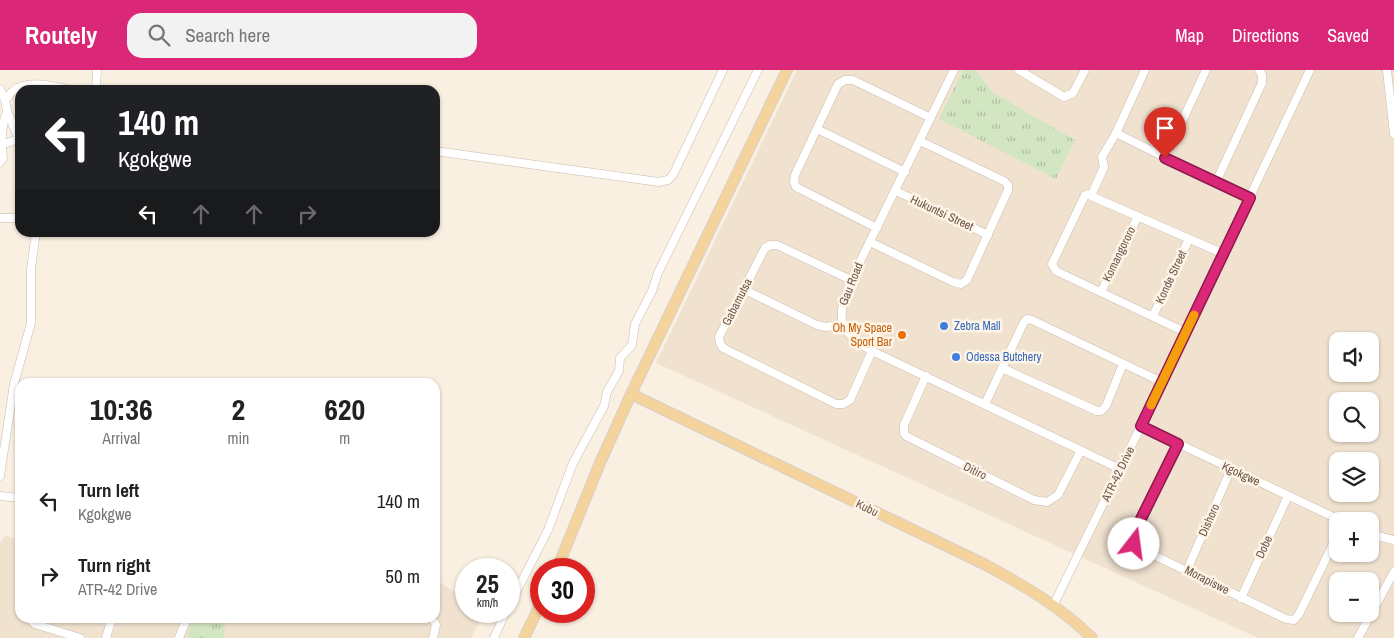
<!DOCTYPE html>
<meta charset="utf-8">
<style>
body{margin:0;font-family:"Archivo Narrow",sans-serif;background:#f2f2f2;color:#222;height:100vh;display:flex;flex-direction:column;font-size:19px;white-space:nowrap}
*{box-sizing:border-box;margin:0}
p{font-size:16px;color:#767676}
.icon{flex:none;width:28px;height:28px;fill:none;stroke:currentColor;stroke-width:2;stroke-linecap:round;stroke-linejoin:round}
.map{position:relative;flex:1;overflow:hidden}
.panel{position:absolute;left:15px;top:308px;width:425px;height:245px;display:flex;flex-direction:column;background:#fff;border-radius:15px;box-shadow:0 1px 4px #0004}
.panel>*{flex:none}
.guide{position:absolute;left:15px;top:15px;width:425px;height:152px;border-radius:15px;box-shadow:0 1px 4px #0004;background:#202124;color:#fff;overflow:hidden}
.controls{position:absolute;left:1329px;top:262px;display:grid;gap:10px}
.controls a{display:grid;place-items:center;width:50px;height:50px;border-radius:10px;background:#fff;box-shadow:0 1px 4px #0004;font-size:25px}
.speed{position:absolute;left:455px;top:488px;display:flex;gap:10px;font-size:25px;font-weight:700;text-align:center}
.speed>*{display:grid;place-content:center;width:65px;height:65px;border-radius:50%;background:#fff;box-shadow:0 1px 4px #0004;line-height:1}
.speed small{font-size:12px;font-weight:400}
.speed .limit{border:8px solid #d22;background:#fff;color:#111}
.pin{position:absolute;display:grid;place-items:center;width:42px;height:42px;color:#fff;margin:-51px -21px;border-radius:50% 50% 50% 0;rotate:-45deg;box-shadow:0 0 5px #0007}
.pin .icon{rotate:45deg}
.me{position:absolute;width:55px;margin:-28px;rotate:15deg;stroke-linejoin:round;filter:drop-shadow(0 0 4px #0008)}
.turn{display:flex;align-items:center;gap:18px;height:105px;padding:0 20px;font-size:22px}
.turn .icon{width:65px;height:65px;stroke-width:2.5}
.turn b{display:block;font-size:35px;line-height:42px}
.lanes{display:flex;align-items:center;height:48px;padding:0 20px;background:#0003;justify-content:center;gap:25px;direction:ltr}
.lanes .off{opacity:.35}
.eta{display:flex;justify-content:space-evenly;align-items:center;height:85px;text-align:center}
.eta b{font-size:30px;font-weight:700;line-height:35px}
ul{padding:0;list-style:none}
li{display:flex;align-items:center;gap:15px;height:75px;padding:0 20px}
li div{flex:1}
li b{display:block;font-size:19px}
li em{font-style:normal}
header{display:flex;align-items:center;gap:30px;box-sizing:border-box;height:70px;padding:0 25px;background:#db2777;color:#fff}
header strong{font-size:24px}
nav{display:flex;gap:28px;margin-inline-start:auto;font-size:18px}
.search{width:350px;height:45px;background:#f2f2f2;display:flex;align-items:center;gap:12px;box-sizing:border-box;padding:0 18px;border-radius:15px;color:#767676;font-size:19px}
.map>svg:first-child{display:block}
</style>
<header>
<strong>Routely</strong>
<div class="search"><svg class="icon" aria-label="search" viewBox="0 0 24 24"><circle cx="10" cy="10" r="6"/><path d="M15 15l6 6"/></svg>Search here</div>
<nav><a>Map</a><a>Directions</a><a>Saved</a></nav>
</header>
<div class="map">
<svg width="1394" height="568" viewBox="0 0 1394 568">
<defs>
<pattern id="grass-tufts" width="24" height="20" patternUnits="userSpaceOnUse" patternTransform="scale(1.25)"><rect width="24" height="20" fill="#d1e6c1"/><path d="M3 7l-1-3M5 7V3M7 7l1-3M15 17l-1-3M17 17v-4M19 17l1-3" fill="none" stroke="#aebd9f"/></pattern>
</defs>
<rect width="100%" height="100%" fill="#faf0e1"/>
<g fill="#f1e2d0" fill-rule="evenodd">
<path d="M797,0H1394V568H1258L656,293ZM1338,271H1370V304H1338ZM1338,331H1370V364H1338ZM1338,391H1370V424H1338ZM1338,451H1370V484H1338ZM1338,511H1370V544H1338Z"/>
<polygon points="5,465 20,470 20,548 435,548 435,510 466,528 466,541 484,541 471,568 0,568 0,473"/>
</g>
<g fill="url(#grass-tufts)">
<polygon points="963,0 976,0 992,22 1075,70 1056,109 939,49"/>
<polygon points="193,548 225,548 224,568 187,568"/>
</g>
<g fill="none" stroke-linecap="round" stroke-linejoin="round">
<defs>
<g id="minor">
<path d="M954,0L851,210C837,247 835,259 872,281L1120,399"/>
<polyline points="1019,0 1064,27 1073,23 1085,0"/>
<polyline points="1145,0 1116,63 1249,129"/>
<polyline points="1387,0 1394,64"/>
<polyline points="0,19 5,30 7,41 20,72"/>
<polyline points="96,20 97,0"/>
<path d="M5,30C8,27 10,23 13,21C26,9 55,16 70,20"/>
<polyline points="817,59 905,102"/>
<polyline points="1,75 19,69"/>
<polyline points="435,81 659,112 668,110 673,105 723,0"/>
<polyline points="1165,88 1206,0"/>
<path d="M0,92L3,88C1,71 1,57 7,41"/>
<polyline points="1216,112 1262,13 1262,5 1259,0"/>
<polyline points="896,121 988,165"/>
<polyline points="1091,126 1104,97 1102,87 1116,63"/>
<polyline points="0,148 20,148"/>
<polyline points="877,158 796,117 794,112 795,105 838,14 845,10 853,10 931,48"/>
<polyline points="870,172 953,212 961,214 967,210 1008,120 1008,115 1004,111 920,71"/>
<polyline points="851,210 777,175 770,175 765,178 719,267 720,273 723,278 836,334 843,334 850,330 872,281"/>
<polyline points="743,219 817,255 826,257 843,254"/>
<polyline points="1101,222 1138,146"/>
<polyline points="1153,246 1189,169"/>
<polyline points="1185,262 1056,201 1052,194 1085,125 1087,124 1091,126 1224,184"/>
<polyline points="1002,298 1097,341 1101,341 1106,336 1123,294"/>
<polyline points="926,306 904,355 904,363 906,366 1034,430 1047,432 1058,425 1081,380"/>
<polyline points="985,334 1024,252 1027,249 1032,250 1162,312"/>
<polyline points="1141,356 1342,451"/>
<polyline points="1178,374 1133,465 1134,474 1137,477 1286,549 1294,550 1299,544 1338,464"/>
<polyline points="0,406 14,314 31,253 31,199 36,162"/>
<polyline points="0,426 20,428"/>
<polyline points="1370,464 1394,470"/>
<polyline points="1187,500 1231,399"/>
<polyline points="1241,528 1288,426"/>
<polyline points="509,536 548,460 573,393 604,336 607,322 619,301 620,288 632,275 635,254 652,221 658,203 758,0"/>
<polyline points="1053,536 1141,356 1310,0"/>
<polyline points="28,548 35,554 80,568"/>
<polyline points="432,548 436,555 433,568"/>
<polyline points="106,568 112,548"/>
<polyline points="179,568 187,548"/>
<polyline points="494,568 506,541"/>
<polyline points="1358,568 1394,502"/>
</g>
<g id="major">
<path d="M631,324L984,494C1023,515 1061,537 1092,568"/>
<polyline points="557,499 600,393 631,324 787,0"/>
<polyline points="524,568 541,533"/>
</g>
</defs>
<use href="#minor" stroke="#ccbaac" stroke-width="9"/>
<use href="#major" stroke="#d7d0cc" stroke-width="12"/>
<use href="#minor" stroke="#fff" stroke-width="8"/>
<use href="#major" stroke="#f5d39d" stroke-width="10"/>
</g>
<g fill="none" stroke-linecap="round" stroke-linejoin="round">
<defs>
<polyline id="route" points="1134,474 1133,465 1178,374 1141,356 1250,128 1165,88"/>
</defs>
<use href="#route" stroke="#8e194d" stroke-width="12"/>
<use href="#route" stroke="#db2777" stroke-width="9"/>
<polyline stroke="#f59e0b" stroke-width="9" points="1151,335 1194,245"/>
</g>
<g fill="#3f7fe0" stroke="#fef4e7" stroke-width="2">
<circle cx="944" cy="256" r="5"/>
<circle cx="956" cy="287" r="5"/>
</g>
<circle fill="#e8710a" stroke="#fef4e7" stroke-width="2" cx="902" cy="265" r="5"/>
<g text-anchor="middle" stroke-width="5" stroke-linejoin="round" paint-order="stroke">
<g font-size="12" fill="#6f574a" stroke="#fef4e7">
<text transform="translate(942 143) rotate(25)" y="4">Hukuntsi Street</text>
<text transform="translate(1119 184) rotate(-64)" y="4">Komangororo</text>
<text transform="translate(1171 207) rotate(-65)" y="4">Konde Street</text>
<text transform="translate(851 214) rotate(-68)" y="4">Gau Road</text>
<text transform="translate(737 232) rotate(-63)" y="4">Gabamutsa</text>
<text transform="translate(975 401) rotate(26)" y="4">Ditiro</text>
<text transform="translate(1118 404) rotate(-64)" y="4">ATR-42 Drive</text>
<text transform="translate(1241 404) rotate(25)" y="4">Kgokgwe</text>
<text transform="translate(867 438) rotate(26)" y="4">Kubu</text>
<text transform="translate(1209 450) rotate(-66)" y="4">Dishoro</text>
<text transform="translate(1264 477) rotate(-65)" y="4">Dobe</text>
<text transform="translate(1207 510) rotate(27)" y="4">Morapiswe</text>
</g>
<g font-size="12" fill="#366cbe" stroke="#fef4e7" text-anchor="start">
<text x="954" y="260">Zebra Mall</text>
<text x="966" y="291">Odessa Butchery</text>
</g>
<g font-size="12" fill="#c56008" stroke="#fef4e7" text-anchor="end">
<text x="892" y="262">Oh My Space<tspan x="892" dy="14">Sport Bar</tspan></text>
</g>
</g>
</svg>
<div class="controls">
<a><svg class="icon" aria-label="sound" viewBox="0 0 24 24"><path d="M4 9h4l5-4v14l-5-4H4zM17 9q2 3 0 6"/></svg></a>
<a><svg class="icon" aria-label="search" viewBox="0 0 24 24"><circle cx="10" cy="10" r="6"/><path d="M15 15l6 6"/></svg></a>
<a><svg class="icon" aria-label="layers" viewBox="0 0 24 24"><path d="M12 4l9 5-9 5-9-5zM3 14l9 5 9-5"/></svg></a>
<a>+</a>
<a>−</a>
</div>
<div class="speed"><div>25<small>km/h</small></div><div class="limit">30</div></div>
<div class="pin" style="left:1165px;top:88px;background:#d93025"><svg class="icon" aria-label="arrive" viewBox="0 0 24 24"><path d="M6 21V4h12l-3 4 3 4H6"/></svg></div>
<svg class="me" style="left:1134px;top:474px" viewBox="-20 -20 40 40"><circle r="19" fill="#fff"/><path d="M0-13L10 11 0 6-10 11z" fill="#db2777"/></svg>
<div class="guide">
<div class="turn"><svg class="icon" aria-label="left" viewBox="0 0 24 24"><path d="M17 20v-9H6M10 6l-5 5 5 5"/></svg><div><b>140 m</b>Kgokgwe</div></div>
<div class="lanes"><svg class="icon" aria-label="left" viewBox="0 0 24 24"><path d="M17 20v-9H6M10 6l-5 5 5 5"/></svg><svg class="icon off" aria-label="ahead" viewBox="0 0 24 24"><path d="M12 20V5M6 11l6-6 6 6"/></svg><svg class="icon off" aria-label="ahead" viewBox="0 0 24 24"><path d="M12 20V5M6 11l6-6 6 6"/></svg><svg class="icon off" aria-label="right" viewBox="0 0 24 24"><path d="M7 20v-9h11M14 6l5 5-5 5"/></svg></div>
</div>
<section class="panel">
<div class="eta">
<div><b>10:36</b><p>Arrival</p></div>
<div><b>2</b><p>min</p></div>
<div><b>620</b><p>m</p></div>
</div>
<ul>
<li><svg class="icon" aria-label="left" viewBox="0 0 24 24"><path d="M17 20v-9H6M10 6l-5 5 5 5"/></svg><div><b>Turn left</b><p>Kgokgwe</p></div><em>140 m</em></li>
<li><svg class="icon" aria-label="right" viewBox="0 0 24 24"><path d="M7 20v-9h11M14 6l5 5-5 5"/></svg><div><b>Turn right</b><p>ATR-42 Drive</p></div><em>50 m</em></li>
</ul>
</section>
</div>
